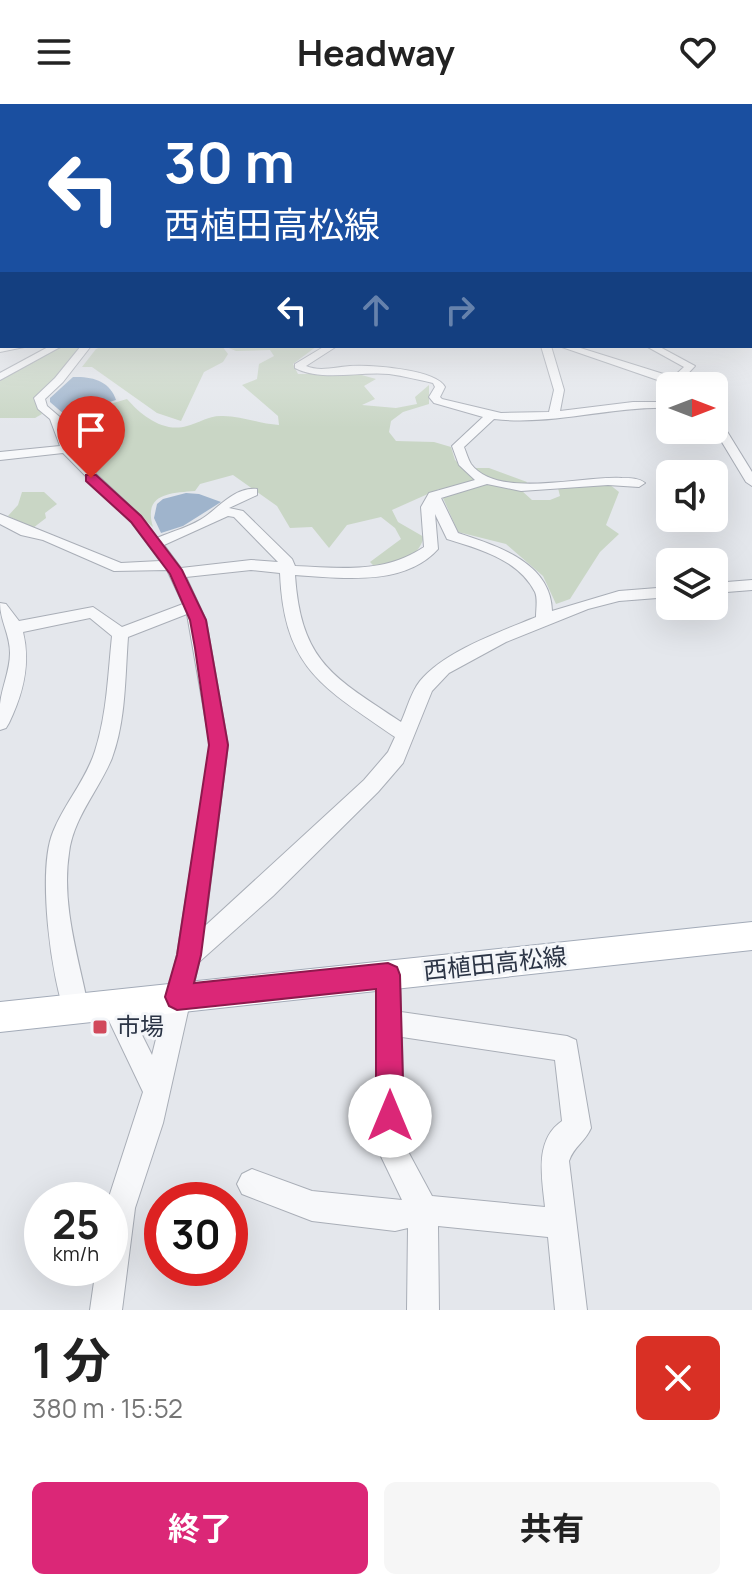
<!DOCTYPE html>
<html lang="ja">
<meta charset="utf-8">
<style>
body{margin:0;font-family:Manrope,"Noto Sans JP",sans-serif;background:#f6f6f6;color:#222;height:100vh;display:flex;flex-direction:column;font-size:30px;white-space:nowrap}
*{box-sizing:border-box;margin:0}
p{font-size:26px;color:#767676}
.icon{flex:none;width:44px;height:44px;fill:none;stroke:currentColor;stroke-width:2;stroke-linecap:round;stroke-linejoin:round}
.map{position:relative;height:1206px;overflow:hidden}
.details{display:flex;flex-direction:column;background:#fff;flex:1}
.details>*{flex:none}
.guide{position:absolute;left:0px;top:0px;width:752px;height:244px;box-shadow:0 8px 32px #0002;background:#1a4fa0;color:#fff;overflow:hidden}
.needle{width:52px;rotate:90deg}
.fabs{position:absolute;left:656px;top:268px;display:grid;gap:16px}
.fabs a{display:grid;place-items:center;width:72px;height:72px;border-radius:12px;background:#fff;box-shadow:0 8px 32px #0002;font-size:40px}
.speed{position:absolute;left:24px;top:1078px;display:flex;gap:16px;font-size:40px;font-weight:700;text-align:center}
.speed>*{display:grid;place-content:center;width:104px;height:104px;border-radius:50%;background:#fff;box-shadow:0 8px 32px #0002;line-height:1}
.speed small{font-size:20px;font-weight:400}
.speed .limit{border:12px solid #d22;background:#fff;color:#111}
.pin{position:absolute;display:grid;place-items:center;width:68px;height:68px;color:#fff;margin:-82px -34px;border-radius:50% 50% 50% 0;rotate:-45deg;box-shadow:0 0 8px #0007}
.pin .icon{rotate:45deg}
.me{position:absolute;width:88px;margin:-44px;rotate:0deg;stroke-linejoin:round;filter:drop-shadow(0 0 6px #0008)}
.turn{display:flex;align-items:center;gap:28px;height:168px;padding:0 32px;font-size:36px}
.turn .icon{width:104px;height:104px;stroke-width:2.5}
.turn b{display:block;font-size:56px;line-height:68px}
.lanes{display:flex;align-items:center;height:76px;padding:0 32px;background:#0003;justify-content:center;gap:40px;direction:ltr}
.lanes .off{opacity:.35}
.round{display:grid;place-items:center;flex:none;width:84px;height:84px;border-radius:12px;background:#f6f6f6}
.head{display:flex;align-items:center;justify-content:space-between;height:136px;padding:0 32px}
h1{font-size:48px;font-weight:700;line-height:60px}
.primary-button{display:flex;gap:16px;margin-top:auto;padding:16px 32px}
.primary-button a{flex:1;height:92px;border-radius:12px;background:#db2777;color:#fff;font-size:32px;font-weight:700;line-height:92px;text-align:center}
.primary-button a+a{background:#f6f6f6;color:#222}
header{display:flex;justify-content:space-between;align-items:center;height:104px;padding:0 32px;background:#fff;font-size:36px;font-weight:700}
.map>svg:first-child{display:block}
</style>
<header><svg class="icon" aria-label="menu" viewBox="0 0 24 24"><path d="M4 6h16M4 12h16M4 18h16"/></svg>Headway<svg class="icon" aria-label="heart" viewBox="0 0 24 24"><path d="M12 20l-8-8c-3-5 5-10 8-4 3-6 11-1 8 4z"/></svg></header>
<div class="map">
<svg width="752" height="1206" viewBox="0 0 752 1206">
<rect width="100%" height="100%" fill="#e4e7ec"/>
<g fill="#c9d6c5">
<polygon points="63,242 82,242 56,275 38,289 35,298 42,310 35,314 0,314 0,277 36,253"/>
<polygon points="103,242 222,242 228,250 223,258 204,268 181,317 157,309 92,263 82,263 96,245"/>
<path d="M224,242H317L293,260L298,270H358L376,275L364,282L375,295L362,301L396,304L417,300L415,293L429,281V300L403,308L391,317L389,328L396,337L434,338L451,343L455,356L464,364H489L527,378L522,387L532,396H550L560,392L558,384L609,380L619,388L606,421L619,430L600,448L570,495L556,500L543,472L506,440L458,428L439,385L392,406L398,418L424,433C417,456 398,460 377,465L370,458L401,435L395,424L381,413L347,421L329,444L312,423L290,424L277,402L233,371L200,380L195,387C169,389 143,390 153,423L126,401L75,345L62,314L127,295C141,311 163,329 187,322C199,319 209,311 223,312C242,312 260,320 279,321L278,312L242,281L257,275L259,260L274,252L270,246L236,247Z"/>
<polygon points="22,388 44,388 57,400 45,409 46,414 33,424 8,412 18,401"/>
</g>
<g fill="#9fb4cc">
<path d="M73,273C92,272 110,277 116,296L65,311L50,298V294Z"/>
<polygon points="186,389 199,390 221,398 183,422 161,429 154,414 157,400 163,395"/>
</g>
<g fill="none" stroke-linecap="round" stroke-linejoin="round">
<defs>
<g id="minor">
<rect x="750" y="196" width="2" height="6"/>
<rect x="0" y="201" width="2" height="6"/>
<polygon points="750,230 752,231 752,238 750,237"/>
<polygon points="0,242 29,242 0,248"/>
<polygon points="50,242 62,242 0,276 0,269"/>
<path d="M81,242H91L63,278L45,295L47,302L61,314L76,351L141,412L157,434C173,427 193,422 206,412C221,401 236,383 257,385V391L229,404L243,407L292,455L295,462C340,464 384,470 424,443L421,403L429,389L475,376L459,361L452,342L483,313L434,299L429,293L435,283L433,279C419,276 404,272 389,270C359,267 322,278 295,264V260L325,242H337L306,262C319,268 336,263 350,262C370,261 436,265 445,283L440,293L442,295L501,309L549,308L554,286L541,242H551L564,286L560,307L633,298H670V304C611,302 552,322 494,315L464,343C466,348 468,355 471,360C498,396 583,371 622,374C631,374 639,374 645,379L639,383L608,381L521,387L487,380L441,394L458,429C497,442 551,458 552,507L619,487L670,483V493L619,497L588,505L506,538L449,569L432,587L403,659L378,688L273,792L199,858L163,1019L135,1104L122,1206H90L96,1164H110L108,1096L143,988L102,902L105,893L114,890L123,893L152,951L177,851L210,641L187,510L128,533C125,573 126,616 112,654C99,686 73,714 69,749C61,801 79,855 89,906L85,915L76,919L67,915C51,876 37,767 53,728C64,700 86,676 95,647C107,610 108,570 112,532L90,514L23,528C31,560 23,590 9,619L6,624L0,626C0,618 0,608 0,600C2,582 10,567 10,549C10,530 0,517 0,499L6,500L19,517L93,503L122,523L183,500L167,466L114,467L43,436L21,431L0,420V410L121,459L160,457L131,418L63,349L0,356V348L60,342L50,315L38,305L34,294L55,274ZM435,410L447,435C479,445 518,455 535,488C538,495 536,505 536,513C500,528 445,547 420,577C411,588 407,605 401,618C334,573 301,559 295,471C341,474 404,483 438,445ZM228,412L234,413L278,458L251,456L181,464L164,441ZM251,466L280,469C284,565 323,583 395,633L388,648L364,676L205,822L228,641L206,516L186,473Z"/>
<polygon points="559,242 574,242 673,273 684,263 646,242 658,242 695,262 681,277 688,282 675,282"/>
<polygon points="714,313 720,316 752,368 752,382 746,378 714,325"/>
<polygon points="752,476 752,486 714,489 714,479"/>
<path d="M388,859L397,862L400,871L401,908L567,932L576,936L591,1024C585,1038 574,1042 569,1057L587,1206H555L548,1133L438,1122L439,1206H407L408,1124L395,1127L312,1117L242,1090L237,1080L242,1070L252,1065L312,1087L402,1096L376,1042V871L379,862ZM402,933L555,956L562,1017C534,1036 542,1074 545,1103L432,1092L404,1040Z"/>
</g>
<polygon id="major" points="752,818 752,846 0,928 0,898"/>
</defs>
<use href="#minor" stroke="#a9aeb7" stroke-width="2"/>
<use href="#major" stroke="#a3abb8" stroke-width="2"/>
<use href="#minor" fill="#f7f8fa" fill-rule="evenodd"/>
<use href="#major" fill="#fff" fill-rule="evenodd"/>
</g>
<linearGradient id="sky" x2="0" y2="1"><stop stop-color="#8bb4dd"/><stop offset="0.48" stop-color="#f3f4f6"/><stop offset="1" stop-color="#f3f4f6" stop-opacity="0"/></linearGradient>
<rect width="752" height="324" fill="url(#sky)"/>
<polygon fill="#db2777" stroke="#8e194d" stroke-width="2" points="86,371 96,371 141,412 182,466 206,516 228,641 201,851 194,879 388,859 397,863 400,871 404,1012 400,1021 390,1025 380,1021 376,1012 376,885 177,906 169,902 165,893 177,851 209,641 195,544 190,516 170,470 131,418 86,377"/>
<rect fill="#d1495b" stroke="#f4f6f9" stroke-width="3" x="92" y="915" width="16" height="16" rx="4"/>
<g text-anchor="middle" stroke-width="6" stroke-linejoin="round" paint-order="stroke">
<g font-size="24" fill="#2b3445" stroke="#f4f6f9">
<text transform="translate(495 860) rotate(-6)" y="8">西植田高松線</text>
</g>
<g font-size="24" fill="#2b3445" stroke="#f4f6f9" text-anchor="start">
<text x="116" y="931">市場</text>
</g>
</g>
</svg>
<div class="fabs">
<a><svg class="needle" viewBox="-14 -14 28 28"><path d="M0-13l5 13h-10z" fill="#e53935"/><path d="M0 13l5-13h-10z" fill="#767676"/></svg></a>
<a><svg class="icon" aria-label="sound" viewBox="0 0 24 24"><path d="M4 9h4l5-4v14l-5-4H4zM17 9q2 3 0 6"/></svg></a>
<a><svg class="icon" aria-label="layers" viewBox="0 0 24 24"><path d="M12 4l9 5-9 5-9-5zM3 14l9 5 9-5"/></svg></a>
</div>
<div class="speed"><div>25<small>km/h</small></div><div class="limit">30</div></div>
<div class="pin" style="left:91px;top:374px;background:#d93025"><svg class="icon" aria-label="arrive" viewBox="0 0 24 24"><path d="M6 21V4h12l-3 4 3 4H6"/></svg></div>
<svg class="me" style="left:390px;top:1012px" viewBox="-20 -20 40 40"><circle r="19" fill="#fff"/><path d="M0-13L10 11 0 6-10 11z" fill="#db2777"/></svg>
<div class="guide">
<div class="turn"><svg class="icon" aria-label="left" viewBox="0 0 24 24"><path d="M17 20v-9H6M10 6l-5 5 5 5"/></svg><div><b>30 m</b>西植田高松線</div></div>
<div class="lanes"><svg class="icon" aria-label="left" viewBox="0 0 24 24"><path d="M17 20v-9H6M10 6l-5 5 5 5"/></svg><svg class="icon off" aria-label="ahead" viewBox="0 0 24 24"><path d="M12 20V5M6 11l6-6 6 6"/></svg><svg class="icon off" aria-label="right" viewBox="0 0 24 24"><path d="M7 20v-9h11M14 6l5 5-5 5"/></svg></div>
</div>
</div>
<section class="details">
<div class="head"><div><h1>1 分</h1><p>380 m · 15:52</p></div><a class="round" style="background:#d93025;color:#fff"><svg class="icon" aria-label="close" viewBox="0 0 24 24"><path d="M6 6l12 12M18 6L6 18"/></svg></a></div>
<div class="primary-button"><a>終了</a><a>共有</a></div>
</section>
